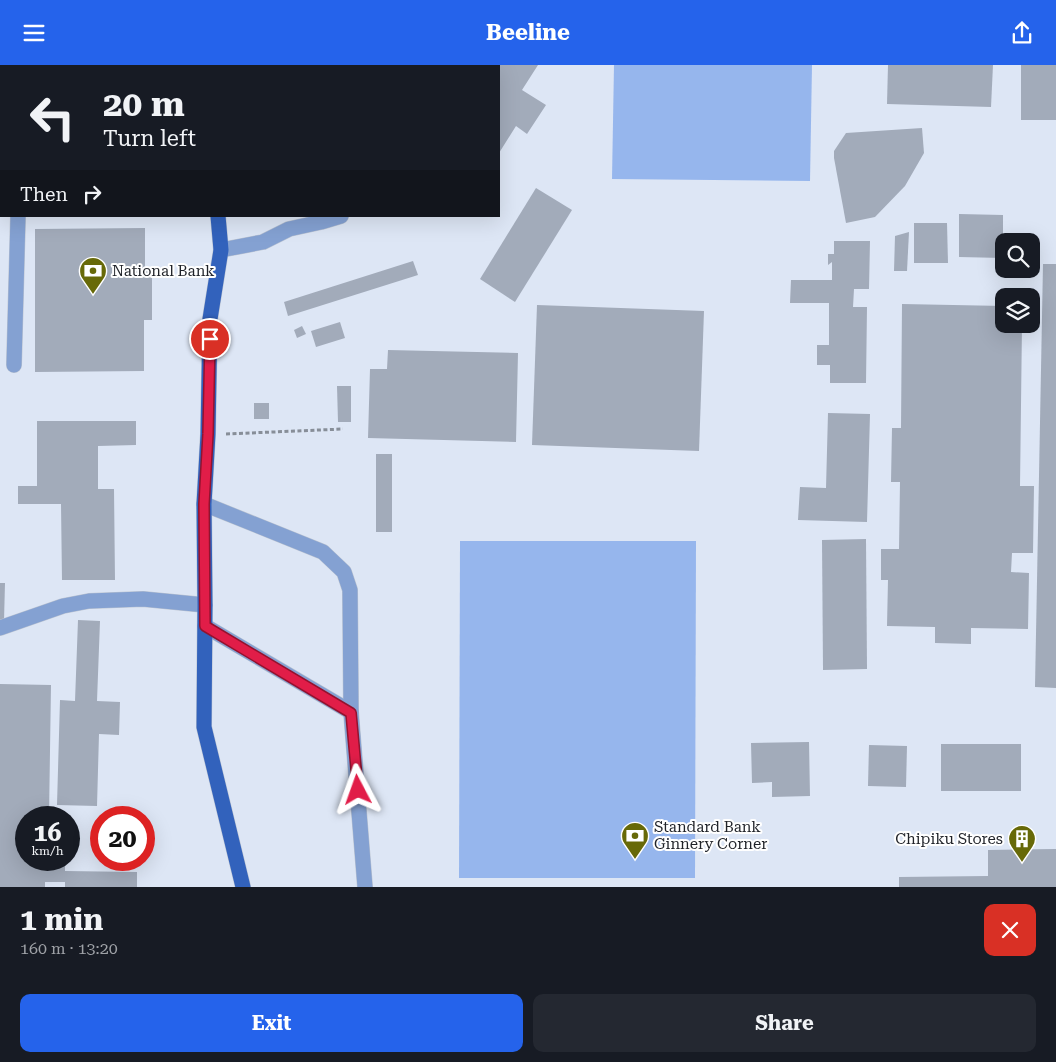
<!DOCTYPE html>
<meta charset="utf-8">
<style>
body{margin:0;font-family:"Roboto Serif",serif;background:#242831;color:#f1f3f6;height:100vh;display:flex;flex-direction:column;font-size:19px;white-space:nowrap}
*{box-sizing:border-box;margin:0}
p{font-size:16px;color:#9ea1a6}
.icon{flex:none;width:28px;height:28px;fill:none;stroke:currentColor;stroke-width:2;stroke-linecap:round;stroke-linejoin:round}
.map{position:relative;height:822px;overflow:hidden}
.panel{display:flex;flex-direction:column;background:#171b24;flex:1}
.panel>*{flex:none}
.guide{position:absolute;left:0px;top:0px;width:500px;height:152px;box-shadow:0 5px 20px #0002;background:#171b24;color:#f1f3f6;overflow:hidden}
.buttons{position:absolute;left:995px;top:168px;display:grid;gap:10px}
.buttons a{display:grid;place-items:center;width:45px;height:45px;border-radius:10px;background:#171b24;box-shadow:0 5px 20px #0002;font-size:25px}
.speed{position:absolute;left:15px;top:741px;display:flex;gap:10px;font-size:25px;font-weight:700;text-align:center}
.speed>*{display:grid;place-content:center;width:65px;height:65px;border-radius:50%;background:#171b24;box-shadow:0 5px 20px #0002;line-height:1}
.speed small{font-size:12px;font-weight:400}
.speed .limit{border:8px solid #d22;background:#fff;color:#111}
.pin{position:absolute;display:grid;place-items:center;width:42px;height:42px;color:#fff;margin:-21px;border:2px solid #fff;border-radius:50%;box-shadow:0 1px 5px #0007}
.me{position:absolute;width:55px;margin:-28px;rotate:356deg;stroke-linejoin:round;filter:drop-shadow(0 0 4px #0008)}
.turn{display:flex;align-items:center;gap:18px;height:105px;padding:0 20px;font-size:22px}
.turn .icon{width:65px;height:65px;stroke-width:2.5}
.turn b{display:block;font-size:35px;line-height:42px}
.then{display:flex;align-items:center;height:48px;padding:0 20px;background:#0003;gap:10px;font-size:19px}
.round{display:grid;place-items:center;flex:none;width:52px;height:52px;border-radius:10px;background:#242831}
.overview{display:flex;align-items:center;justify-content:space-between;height:85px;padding:0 20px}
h1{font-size:30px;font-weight:700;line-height:38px}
.primary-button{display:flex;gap:10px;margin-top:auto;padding:10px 20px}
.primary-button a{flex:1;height:58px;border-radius:10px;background:#2563eb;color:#fff;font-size:20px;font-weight:700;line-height:58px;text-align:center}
.primary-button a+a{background:#242831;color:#f1f3f6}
header{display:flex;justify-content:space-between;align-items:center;height:65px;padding:0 20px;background:#2563eb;color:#fff;font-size:22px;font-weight:700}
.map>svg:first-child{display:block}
</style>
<header><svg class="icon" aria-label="menu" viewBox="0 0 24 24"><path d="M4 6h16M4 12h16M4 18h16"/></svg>Beeline<svg class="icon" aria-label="share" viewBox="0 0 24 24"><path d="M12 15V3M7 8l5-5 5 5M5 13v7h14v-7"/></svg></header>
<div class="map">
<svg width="1056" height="822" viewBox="0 0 1056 822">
<rect width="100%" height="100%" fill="#dde6f5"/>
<g fill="#96b6ed">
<polygon points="614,0 812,0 810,116 612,114"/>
<polygon points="460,476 696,476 695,813 459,813"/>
</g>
<g fill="#a2abba">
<polygon points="499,0 538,0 522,25 546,40 527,69 516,61 499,88"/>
<polygon points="888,0 993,0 991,42 887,39"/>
<rect x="1021" y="0" width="35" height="55"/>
<polygon points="922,63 924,88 905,121 875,152 846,158 834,93 834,86 846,68"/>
<polygon points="536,123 572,145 515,237 480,214"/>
<polygon points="959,149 1003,150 1003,193 959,192"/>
<polygon points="914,158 947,158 948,198 914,198"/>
<polygon points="145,163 145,205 152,205 152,255 144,255 144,306 35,307 35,164"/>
<polygon points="909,167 907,206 894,206 895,171"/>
<polygon points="834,176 870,176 869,224 854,224 853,242 867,242 866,318 830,318 830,300 817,300 817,280 829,280 829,238 790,238 791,215 832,215 832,197 828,200 828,189 834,189"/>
<polygon points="413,196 418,210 288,251 284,237"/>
<polygon points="1043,199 1056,199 1056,623 1035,622"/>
<polygon points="902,239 1004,241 1004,259 1022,259 1020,421 1034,421 1033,488 1012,488 1011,507 1029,508 1028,564 971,563 971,579 935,578 935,562 887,561 888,515 881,515 881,484 899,484 900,417 891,417 892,363 901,363"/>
<polygon points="537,240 704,246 699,386 532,380"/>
<polygon points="340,257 345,273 316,282 311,266"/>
<polygon points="302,261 306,269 297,273 294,265"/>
<polygon points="388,285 518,288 516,377 368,373 370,304 387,304"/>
<polygon points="337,321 351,321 351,357 338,357"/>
<rect x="254" y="338" width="15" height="16"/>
<polygon points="828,348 870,349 867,457 798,455 800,422 826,423"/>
<polygon points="37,356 136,356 136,380 98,381 98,424 114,424 115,515 62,515 61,439 18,439 18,421 37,421"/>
<rect x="376" y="389" width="16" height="78"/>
<polygon points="866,474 867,604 823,605 822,475"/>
<polygon points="0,518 5,518 4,556 0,556"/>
<polygon points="78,555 100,556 97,636 120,637 119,670 99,669 97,741 57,740 60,635 75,636"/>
<polygon points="0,619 51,620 49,752 26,752 26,795 65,795 65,806 137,807 137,822 65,822 65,817 45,817 45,822 0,822"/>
<polygon points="809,677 810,731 772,732 772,717 752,718 751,678"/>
<rect x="941" y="679" width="80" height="47"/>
<polygon points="869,680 907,681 906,722 868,721"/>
<polygon points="1056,784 1056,822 899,822 899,812 988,811 988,785"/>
</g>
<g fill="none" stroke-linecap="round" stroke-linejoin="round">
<defs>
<g id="minor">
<polyline points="0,130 1,130"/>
<polyline points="221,185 263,177 289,164 321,157 341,151"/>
<polyline points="14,300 18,151"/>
<polyline points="204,439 323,487 344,507 350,525 351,647 365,822"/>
<polyline points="205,561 351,647"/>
<polyline points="0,563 63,541 89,536 143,534 205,540"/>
</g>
<g id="major">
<polyline points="216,1 216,0"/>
<polyline points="218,151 221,185 210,254 208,369 204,439 205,540 204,662 243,822"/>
</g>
</defs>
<use href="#minor" stroke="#bbc3d0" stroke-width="16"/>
<use href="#major" stroke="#bbc3d0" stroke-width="16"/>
<polyline stroke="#878e98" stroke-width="3" stroke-dasharray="4 2.5" stroke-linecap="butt" points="226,369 343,364"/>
<use href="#minor" stroke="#84a1d2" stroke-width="15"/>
<use href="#major" stroke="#3262bc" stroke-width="15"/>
</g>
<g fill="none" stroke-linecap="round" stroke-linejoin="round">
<defs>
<polyline id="route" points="210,274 208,369 204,439 205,561 351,648 358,725"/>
</defs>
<use href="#route" stroke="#92132f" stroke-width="12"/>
<use href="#route" stroke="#e11d48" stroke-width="9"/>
</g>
<defs>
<symbol id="bank-pin" viewBox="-11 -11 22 30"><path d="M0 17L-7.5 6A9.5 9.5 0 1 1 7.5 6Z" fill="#676908" stroke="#fff"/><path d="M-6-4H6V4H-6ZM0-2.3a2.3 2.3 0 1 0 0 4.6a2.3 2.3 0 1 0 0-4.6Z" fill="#fff"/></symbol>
<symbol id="building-pin" viewBox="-11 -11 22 30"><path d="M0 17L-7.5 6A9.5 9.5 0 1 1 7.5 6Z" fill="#676908" stroke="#fff"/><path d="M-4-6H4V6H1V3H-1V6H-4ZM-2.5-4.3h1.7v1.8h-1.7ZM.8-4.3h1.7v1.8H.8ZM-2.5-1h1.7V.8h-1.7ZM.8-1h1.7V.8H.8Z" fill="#fff"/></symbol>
</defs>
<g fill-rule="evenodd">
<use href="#bank-pin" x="77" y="190" width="32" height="43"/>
<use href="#bank-pin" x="619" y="755" width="32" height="43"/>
<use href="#building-pin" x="1006" y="758" width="32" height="43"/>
</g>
<g text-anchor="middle" stroke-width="4" stroke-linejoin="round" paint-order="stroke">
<g font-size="15" fill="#1f2228" stroke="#fff" text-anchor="start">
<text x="112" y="211">National Bank</text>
<text x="654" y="767">Standard Bank<tspan x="654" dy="17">Ginnery Corner</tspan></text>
<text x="1003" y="779" text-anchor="end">Chipiku Stores</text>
</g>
</g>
</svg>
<div class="buttons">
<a><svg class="icon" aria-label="search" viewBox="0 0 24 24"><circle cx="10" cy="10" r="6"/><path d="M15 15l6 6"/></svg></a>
<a><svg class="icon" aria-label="layers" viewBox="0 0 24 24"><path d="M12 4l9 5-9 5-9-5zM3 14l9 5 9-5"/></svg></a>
</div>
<div class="speed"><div>16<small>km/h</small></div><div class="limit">20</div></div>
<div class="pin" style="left:210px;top:274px;background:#d93025"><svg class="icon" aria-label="arrive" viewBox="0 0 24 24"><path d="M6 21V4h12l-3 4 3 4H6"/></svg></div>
<svg class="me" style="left:358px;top:725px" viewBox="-20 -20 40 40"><path d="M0-17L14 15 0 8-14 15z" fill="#e11d48" stroke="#fff" stroke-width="4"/></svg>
<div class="guide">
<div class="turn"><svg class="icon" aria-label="left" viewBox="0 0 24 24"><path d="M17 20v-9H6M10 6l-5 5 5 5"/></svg><div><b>20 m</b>Turn left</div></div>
<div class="then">Then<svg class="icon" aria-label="right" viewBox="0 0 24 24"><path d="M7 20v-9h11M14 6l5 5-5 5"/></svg></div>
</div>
</div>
<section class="panel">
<div class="overview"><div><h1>1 min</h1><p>160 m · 13:20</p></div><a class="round" style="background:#d93025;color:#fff"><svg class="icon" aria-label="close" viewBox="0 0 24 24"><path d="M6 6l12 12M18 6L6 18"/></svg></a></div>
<div class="primary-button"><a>Exit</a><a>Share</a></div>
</section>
